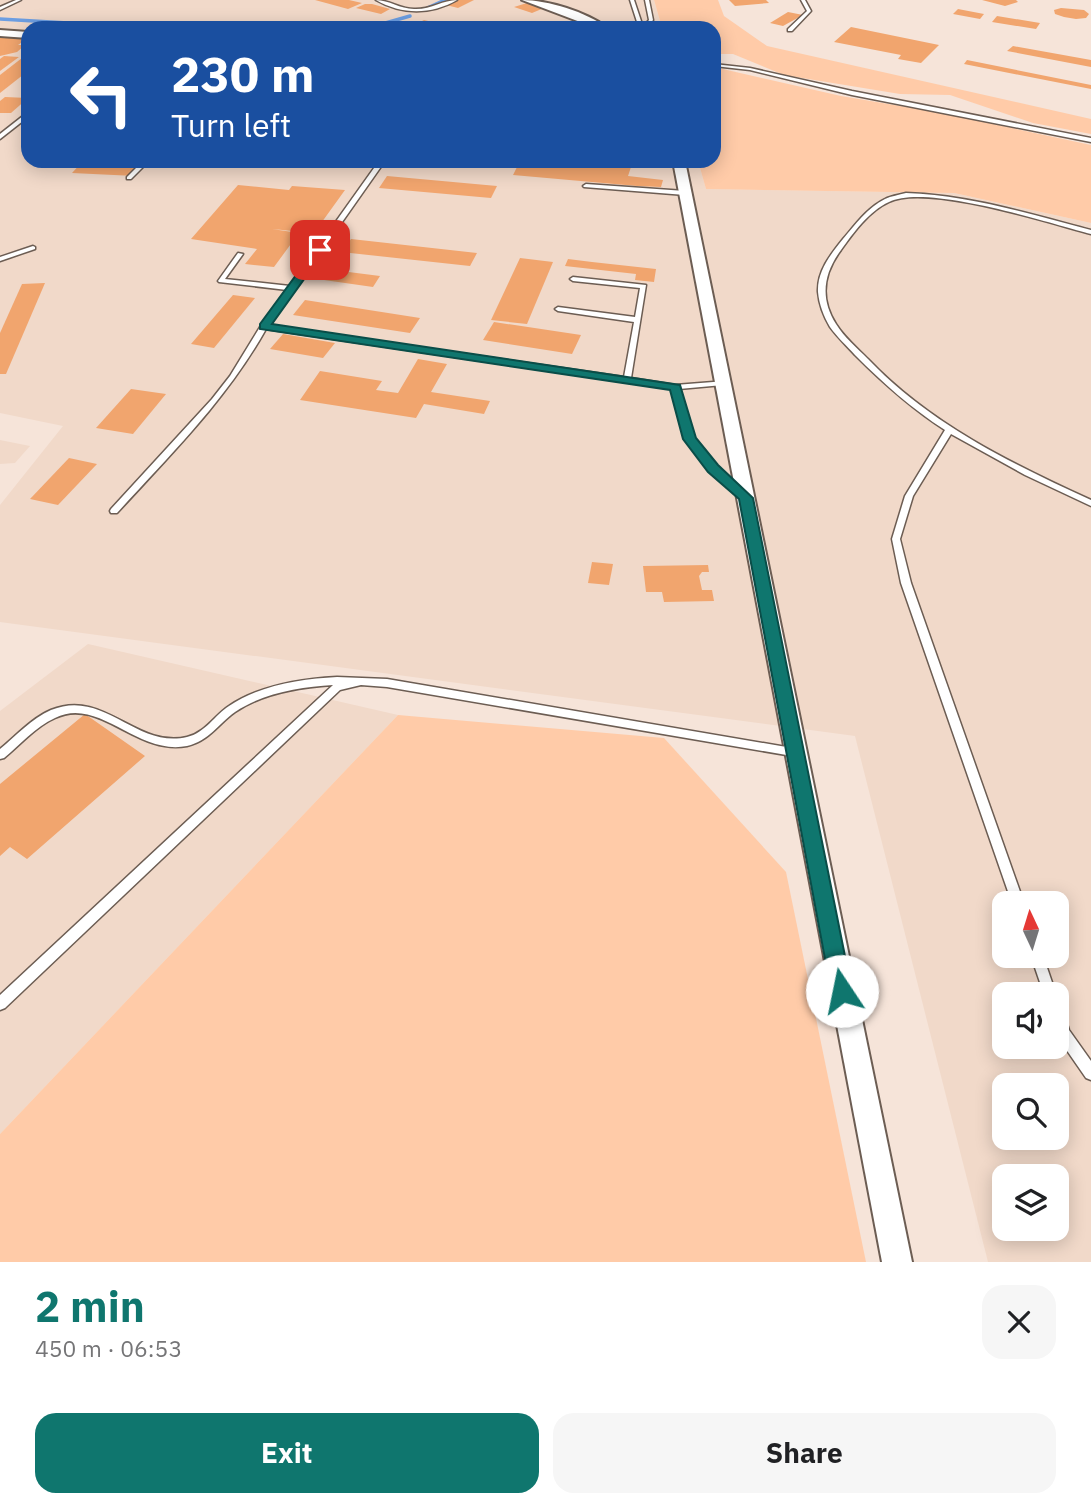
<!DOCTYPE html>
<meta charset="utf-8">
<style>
body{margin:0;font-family:"IBM Plex Sans",sans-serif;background:#f6f6f6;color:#202124;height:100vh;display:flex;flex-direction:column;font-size:26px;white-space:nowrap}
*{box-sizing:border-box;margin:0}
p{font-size:23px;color:#757577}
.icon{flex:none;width:38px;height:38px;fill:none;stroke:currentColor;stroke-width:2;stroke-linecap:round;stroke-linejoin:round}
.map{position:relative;height:1262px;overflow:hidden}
.panel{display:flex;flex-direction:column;background:#fff;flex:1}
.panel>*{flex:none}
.hud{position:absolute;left:21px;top:21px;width:700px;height:147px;border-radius:21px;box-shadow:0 4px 18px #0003;background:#1a4fa0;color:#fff;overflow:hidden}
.needle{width:46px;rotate:356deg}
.controls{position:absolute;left:992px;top:891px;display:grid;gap:14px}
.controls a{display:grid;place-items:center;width:77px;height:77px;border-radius:14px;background:#fff;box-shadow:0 4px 18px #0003;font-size:35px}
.pin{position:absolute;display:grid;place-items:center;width:60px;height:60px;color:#fff;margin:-30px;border-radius:14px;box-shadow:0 4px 10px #0006}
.me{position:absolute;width:77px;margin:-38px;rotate:349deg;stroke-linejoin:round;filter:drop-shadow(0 0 5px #0008)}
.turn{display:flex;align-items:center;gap:24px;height:147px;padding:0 35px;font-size:32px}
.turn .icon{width:91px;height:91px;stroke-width:2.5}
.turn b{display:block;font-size:49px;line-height:60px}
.round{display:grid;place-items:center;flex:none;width:74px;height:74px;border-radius:21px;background:#f6f6f6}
.headline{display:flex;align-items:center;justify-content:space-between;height:119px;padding:0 35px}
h1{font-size:42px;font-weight:700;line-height:52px;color:#0f766e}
.action{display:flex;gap:14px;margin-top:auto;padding:14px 35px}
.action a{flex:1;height:80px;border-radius:21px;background:#0f766e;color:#fff;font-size:28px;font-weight:700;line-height:80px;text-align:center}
.action a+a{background:#f6f6f6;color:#202124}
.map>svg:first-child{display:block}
</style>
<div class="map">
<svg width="1091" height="1262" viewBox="0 0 1091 1262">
<rect width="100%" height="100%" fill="#f6e4d9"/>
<g fill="#f1d9c9" fill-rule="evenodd">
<path d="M0,0H654L662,28H28V161H698L706,189L954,193L1091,223V1262H988L855,736L0,622V505L63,426L0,413ZM1004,903H1057V956H1004ZM1004,994H1057V1046H1004ZM1004,1085H1057V1138H1004ZM1004,1176H1057V1228H1004Z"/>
<polygon points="0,440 30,446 15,463 0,464"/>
<polygon points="88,644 398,715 0,1134 0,711"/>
</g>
<g fill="#ffcba8">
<polygon points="654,0 718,0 724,16 767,46 1091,119 1091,134 1033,123 950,95 900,94 784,75 733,54 714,54 714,28 662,28"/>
<polygon points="714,67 841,96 942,113 1091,145 1091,223 954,193 706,189 698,161 714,161"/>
<polygon points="398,715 664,738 786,872 866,1262 0,1262 0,1134"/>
</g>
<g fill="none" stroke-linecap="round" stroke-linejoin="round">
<g stroke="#6c9ee2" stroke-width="3.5">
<polyline points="423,10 445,0"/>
<polyline points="0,19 152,28"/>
<polyline points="368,28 410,16"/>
</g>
</g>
<g fill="#f1a56e">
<polygon points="315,0 349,0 362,3 348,9"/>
<polygon points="457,0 474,0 458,8 446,5"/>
<polygon points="729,0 766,0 769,3 735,6"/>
<polygon points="982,0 1016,0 1018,2 1005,6"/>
<polygon points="527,3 544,8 532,13 514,7"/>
<polygon points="365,4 372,4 390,9 381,14 356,8"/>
<polygon points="1061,8 1084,10 1089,14 1086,18 1076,19 1064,17 1055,14 1054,10"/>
<polygon points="958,9 984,14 980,19 953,14"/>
<polygon points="788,12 803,15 783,26 770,23"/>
<polygon points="997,16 1040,23 1036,29 992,22"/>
<polygon points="424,20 441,24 433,28 408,28"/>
<polygon points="851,27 939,45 921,63 898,59 901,55 834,42"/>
<polygon points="0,36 28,38 18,45 25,45 17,52 0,56"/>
<polygon points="1013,46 1091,60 1091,67 1007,51"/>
<polygon points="4,56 19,57 0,71 0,59"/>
<polygon points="22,58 28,59 28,71 0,93 0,75"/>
<polygon points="967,60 1091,85 1091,89 964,64"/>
<polygon points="5,97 28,98 11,113 0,113 0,101"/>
<polygon points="83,161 149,161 135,176 72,173"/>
<polygon points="396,161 424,161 420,167 394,165"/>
<polygon points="520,161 633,161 628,176 663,180 661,187 637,186 513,175"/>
<polygon points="387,176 497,186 491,198 379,188"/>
<polygon points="238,185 289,190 292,186 345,190 314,233 272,229 299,233 274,267 245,264 257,249 191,239"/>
<polygon points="351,239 477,253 470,266 341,252"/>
<polygon points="520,258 553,262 527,324 491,320"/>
<polygon points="568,259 592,262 656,269 654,282 635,280 636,274 565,266"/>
<polygon points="325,269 380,276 373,287 317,279"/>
<polygon points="45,283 6,374 0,374 0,333 22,284"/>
<polygon points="233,295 255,298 214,348 191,344"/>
<polygon points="305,300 420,318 410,333 293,315"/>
<polygon points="494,322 581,335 572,354 483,340"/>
<polygon points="283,334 335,343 323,358 270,349"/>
<polygon points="418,359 447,364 431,392 490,401 484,414 424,404 416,418 300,400 320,371 382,381 376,390 398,393"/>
<polygon points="131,389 166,394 133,434 96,428"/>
<polygon points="69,458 97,464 58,505 30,499"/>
<polygon points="592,562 613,564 609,585 588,583"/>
<polygon points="708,565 709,572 702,572 699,576 702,590 712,590 714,601 664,602 662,592 646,592 643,566"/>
<polygon points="85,714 145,756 27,859 10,847 0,856 0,784"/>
</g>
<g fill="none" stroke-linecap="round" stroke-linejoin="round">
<defs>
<g id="service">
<polygon points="16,0 21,0 0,10 0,7"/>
<path d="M376,0C389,0 400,9 414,9C430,10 443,0 457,0C431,15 402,15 376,0Z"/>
<polygon points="630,0 634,0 643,27 649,20 645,0 649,0 653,20 647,28 639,28"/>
<polygon points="801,0 805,0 811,11 792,31 788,31 788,29 807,11"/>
<polygon points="714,64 750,68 852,91 1091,138 1091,142 852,95 750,70 714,66"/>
<polygon points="28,112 28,117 0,139 0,134"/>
<polygon points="143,161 149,161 131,179 127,179 127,177"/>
<path d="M379,161H385L269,326L624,377L634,322L558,311L555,309L558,307L635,317L640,288L573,281L570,279L573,277L646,285L631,378L675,385L726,381L727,383L723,385L679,389L694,439L716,467L746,493L747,495L746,497H740L710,471L686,439L672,389L266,329C227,399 171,454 117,513H111L110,511L111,509L212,399L230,376L260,327L287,290L219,282L218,281L238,253L243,254L225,279L290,286Z"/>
<polygon points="586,184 685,191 688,193 685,195 584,187 583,186"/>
<path d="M906,193C969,195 1030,214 1091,230V234C1049,223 926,183 889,202C869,211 853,233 841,250C823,274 820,299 836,324C844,337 857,348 868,359C930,424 1010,463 1091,500V506L1025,475L951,434L913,496L900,539L911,583L1024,903H1012L901,583L892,539L905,496L945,430C912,409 883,383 855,355C847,346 837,337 830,327C824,317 819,304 818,292C817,271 831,254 843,239C855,225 868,207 885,199C891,196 899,195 906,193Z"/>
<polygon points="33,246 35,247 35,249 0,261 0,257"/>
<path d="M337,677L387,679L798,749L802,750L803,753L802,756L798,757L387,687L361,685L340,690L5,1008L0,1010V995L333,685C300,687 263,693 235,712C218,724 209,741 187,746C137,756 99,696 55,718C35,727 20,745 4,758L0,759V749C16,736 32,718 51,710C104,688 136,749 187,737C205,733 215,715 229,706C260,685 301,679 337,677Z"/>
<polygon points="1031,956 1043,956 1056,994 1044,994"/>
<polygon points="1057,1007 1062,1008 1069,1030 1091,1061 1091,1080 1086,1078 1059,1039 1057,1033"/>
</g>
<g id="minor">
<path d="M522,0C548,0 586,12 608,28H596Z"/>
<polygon points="0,30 28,32 28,38 0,36"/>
<polygon points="673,161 685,161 912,1262 882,1262"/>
</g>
</defs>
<use href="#service" stroke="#6c5d53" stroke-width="3"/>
<use href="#minor" stroke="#6c5d53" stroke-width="4"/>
<use href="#service" fill="#fff" fill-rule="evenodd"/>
<use href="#minor" fill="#fff" fill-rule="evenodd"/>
</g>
<polygon fill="#0f766e" stroke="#0a4d48" stroke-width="2" points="320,247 325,250 272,324 680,385 696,438 718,465 753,498 852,991 849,998 842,1001 835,998 831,991 739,499 708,472 683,439 670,390 260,329 260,324 316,248"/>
</svg>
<div class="controls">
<a><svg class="needle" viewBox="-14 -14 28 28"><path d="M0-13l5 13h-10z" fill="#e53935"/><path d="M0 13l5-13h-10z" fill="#757577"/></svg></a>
<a><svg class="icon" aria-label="sound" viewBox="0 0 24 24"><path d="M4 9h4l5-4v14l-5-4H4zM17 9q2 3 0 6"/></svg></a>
<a><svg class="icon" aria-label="search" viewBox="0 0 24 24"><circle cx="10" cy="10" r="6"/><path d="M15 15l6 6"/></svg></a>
<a><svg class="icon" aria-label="layers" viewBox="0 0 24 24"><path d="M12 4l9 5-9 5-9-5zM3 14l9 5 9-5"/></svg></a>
</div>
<div class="pin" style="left:320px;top:250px;background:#d93025"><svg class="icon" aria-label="arrive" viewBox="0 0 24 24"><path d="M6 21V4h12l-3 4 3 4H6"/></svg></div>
<svg class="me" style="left:842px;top:991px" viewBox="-20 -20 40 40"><circle r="19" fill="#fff"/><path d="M0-13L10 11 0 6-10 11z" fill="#0f766e"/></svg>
<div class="hud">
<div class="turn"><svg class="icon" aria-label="left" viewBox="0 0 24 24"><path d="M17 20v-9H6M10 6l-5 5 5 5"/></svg><div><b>230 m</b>Turn left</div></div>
</div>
</div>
<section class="panel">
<div class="headline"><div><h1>2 min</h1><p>450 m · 06:53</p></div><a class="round"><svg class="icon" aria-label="close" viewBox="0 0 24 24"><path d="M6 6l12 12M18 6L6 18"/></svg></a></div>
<div class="action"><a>Exit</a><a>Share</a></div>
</section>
